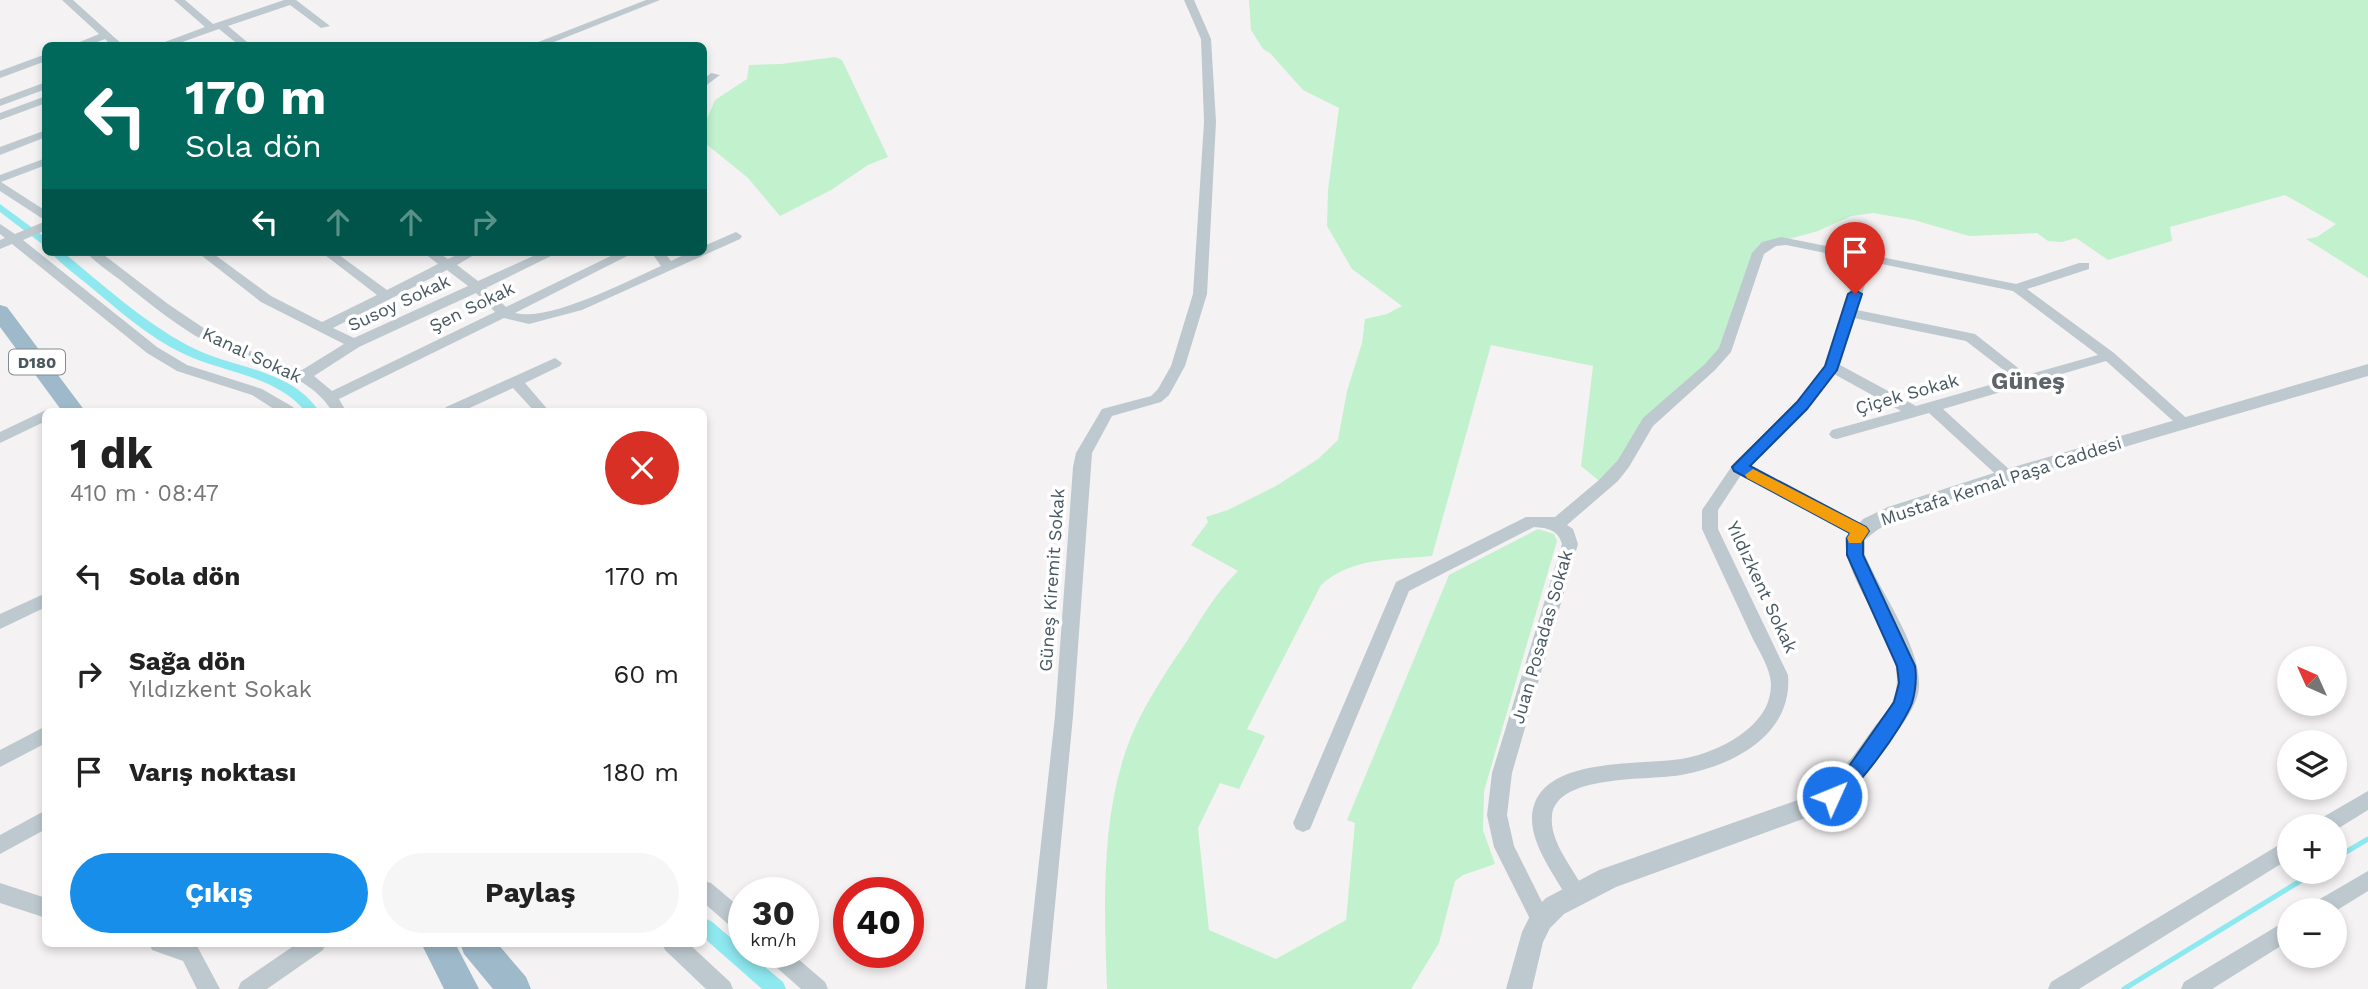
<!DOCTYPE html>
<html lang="tr">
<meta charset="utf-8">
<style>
body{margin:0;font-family:"Work Sans",sans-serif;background:#f6f6f6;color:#222;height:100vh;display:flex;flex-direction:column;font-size:26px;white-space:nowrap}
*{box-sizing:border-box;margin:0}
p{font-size:23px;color:#767676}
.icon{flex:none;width:38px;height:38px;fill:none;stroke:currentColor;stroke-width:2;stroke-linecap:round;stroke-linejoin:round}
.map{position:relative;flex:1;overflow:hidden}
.panel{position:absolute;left:42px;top:408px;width:665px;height:539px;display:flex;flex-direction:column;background:#fff;border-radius:10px;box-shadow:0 4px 10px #0003}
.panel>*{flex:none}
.top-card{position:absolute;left:42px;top:42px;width:665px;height:214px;border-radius:10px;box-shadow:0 4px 10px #0003;background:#00695c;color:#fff;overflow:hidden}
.needle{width:46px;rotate:315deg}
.fabs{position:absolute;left:2277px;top:646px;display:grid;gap:14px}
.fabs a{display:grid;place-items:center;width:70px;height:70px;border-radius:50%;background:#fff;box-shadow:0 4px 10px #0003;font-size:35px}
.speed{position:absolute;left:728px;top:877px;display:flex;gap:14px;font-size:35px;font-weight:700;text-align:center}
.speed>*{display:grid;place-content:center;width:91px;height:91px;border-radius:50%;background:#fff;box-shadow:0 4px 10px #0003;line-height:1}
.speed small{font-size:18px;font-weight:400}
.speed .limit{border:10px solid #d22;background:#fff;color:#111}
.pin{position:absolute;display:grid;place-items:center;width:60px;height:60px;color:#fff;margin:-72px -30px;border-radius:50% 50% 50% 0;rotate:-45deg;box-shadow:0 0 7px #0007}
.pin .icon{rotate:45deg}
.me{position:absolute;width:77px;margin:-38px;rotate:46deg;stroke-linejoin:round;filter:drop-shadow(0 0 5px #0008)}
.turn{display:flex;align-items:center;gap:24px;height:147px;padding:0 28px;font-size:32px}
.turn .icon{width:91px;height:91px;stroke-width:2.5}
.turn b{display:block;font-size:49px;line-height:60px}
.lanes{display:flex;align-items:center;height:66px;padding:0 28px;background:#0003;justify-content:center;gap:35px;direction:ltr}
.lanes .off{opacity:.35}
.round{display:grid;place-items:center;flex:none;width:74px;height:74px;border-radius:37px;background:#f6f6f6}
.summary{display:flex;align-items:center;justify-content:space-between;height:119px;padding:0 28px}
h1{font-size:42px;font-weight:700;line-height:52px}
.primary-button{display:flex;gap:14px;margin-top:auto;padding:14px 28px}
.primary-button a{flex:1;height:80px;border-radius:42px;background:#178fea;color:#fff;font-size:28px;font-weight:700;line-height:80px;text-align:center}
.primary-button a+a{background:#f6f6f6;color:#222}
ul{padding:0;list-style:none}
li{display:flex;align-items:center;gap:21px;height:98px;padding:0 28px}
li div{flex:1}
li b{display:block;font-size:26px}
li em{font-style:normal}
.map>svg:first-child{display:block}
</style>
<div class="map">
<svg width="2368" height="989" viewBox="0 0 2368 989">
<rect width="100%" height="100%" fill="#f5f2f3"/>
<g fill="#c2f1ce">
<path d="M1249,0H2368V278L2306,239L2317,237L2336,224L2285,195L2170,227L2172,241L2108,260L2076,238L2062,242L2048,241L2037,233L1969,236L1914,220L1873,213L1851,216L1818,231L1763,246L1726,349L1657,414L1603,484L1581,466L1593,366L1491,345L1432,556C1393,560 1352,557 1321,585L1247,729L1265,736L1239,789L1220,783L1198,828L1209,930L1276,959L1346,920L1355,823L1347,820L1449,575L1538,529L1554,534L1557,541L1484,791L1483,830L1495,864L1463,875L1455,881L1439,943L1411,989H1107C1104,900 1099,798 1140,717C1153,692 1169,667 1185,644C1201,619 1216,592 1238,571L1191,545L1208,522L1206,517L1228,510L1276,486L1318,459L1338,440L1347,391L1362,343L1365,319L1387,314L1402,306L1352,269L1327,226L1328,190L1339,108L1303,90L1270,53L1263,49L1251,30Z"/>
<polygon points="835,57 842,60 888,157 868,165 831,190 780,216 748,178 705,143 704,126 715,100 747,79 749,65 781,64"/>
</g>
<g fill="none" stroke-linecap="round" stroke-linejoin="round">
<g stroke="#8ee8ef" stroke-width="5">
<polyline points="2334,859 2368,839"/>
<polyline points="2124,989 2315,872"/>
</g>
<g fill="#8ee8ef" fill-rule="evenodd">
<polygon points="0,204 46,238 46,247 0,212"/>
<path d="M50,252H63C103,285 141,320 187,345C230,369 289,367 319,411H305C275,375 224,373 184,354C148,337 117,309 87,284C75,274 61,264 50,252Z"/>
<polygon points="704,918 711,921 744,949 744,952 747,952 783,982 786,989 762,989 704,938"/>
</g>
<g fill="#bdc9cf" fill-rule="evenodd">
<polygon points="62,0 73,0 124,46 112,46 105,39 87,46 70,46 99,34"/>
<polygon points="174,0 185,0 213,24 284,0 296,0 330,26 321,28 290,5 228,26 252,46 240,46 219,29 171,46 154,46 205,27"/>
<polygon points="646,0 660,0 544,46 528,46"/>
<polygon points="1184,0 1194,0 1211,39 1216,122 1207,294 1185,366 1169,395 1161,402 1112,416 1092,453 1073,716 1047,989 1025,989 1055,716 1073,467 1076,453 1102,409 1151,396 1158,389 1171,366 1193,294 1204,122 1201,39"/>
<polygon points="46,54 46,61 0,78 0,71"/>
<polygon points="711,73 720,75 704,87 704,79"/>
<polygon points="46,82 46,89 0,106 0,99"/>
<polygon points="46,96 46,103 0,120 0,113"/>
<polygon points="46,130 46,137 0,155 0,147"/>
<polygon points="46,158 46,165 1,182 46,211 46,221 0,191 0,175"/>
<polygon points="46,221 46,230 23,240 157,347 187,365 262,389 293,407 295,411 277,411 252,395 177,371 147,353 12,244 0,249 0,240 5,238 0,234 0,224 15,234"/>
<path d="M736,232L742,236L740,239L582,310L529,324L504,318L339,399L346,411H332C307,371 256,366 216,347C181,330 150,304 119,279C108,271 95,262 86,252H100L168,304L205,329L245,349L302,370L344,344L261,302L197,252H211L271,296L322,322L377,295L321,252H335L387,290L438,264L423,252H437L448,259L463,252H479L457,265L478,281L542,252H559L486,288L506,307L619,252H635L515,313C550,322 627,281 661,266L651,252H664L671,261L690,252H704V246ZM447,270L468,286L354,338L333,328ZM476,293L495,312L332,391L314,376L359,347Z"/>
<path d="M1781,237L2016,284L2079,263H2089V269L2027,289L2114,353L2193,424L2186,429L2181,428L2106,361L1943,409L2012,472L2015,476L2007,482L2002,480L1929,413L1837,439L1832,438L1829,434L1832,430L1901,411L1834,374L1807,408L1750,466L1867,527L1869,531L1867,535H1855L1741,475L1718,510V529L1788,675C1793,735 1733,766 1681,775C1651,781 1556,773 1552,816C1549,843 1576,871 1586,894L1583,901L1576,904L1569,901C1556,877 1532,847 1532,819C1533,755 1639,766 1681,759C1704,755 1729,745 1748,729C1762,717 1771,703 1771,684C1770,667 1758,650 1751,635C1735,600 1718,564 1702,529V510L1734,463L1797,402L1825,366L1860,260L1786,245L1776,246L1764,254L1731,352L1715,370L1653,426L1629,467L1618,481L1567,525L1573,529L1578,544L1512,773L1507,815L1514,846L1551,920L1548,927L1541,930L1534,927L1494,847L1487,815L1492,773L1562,544C1558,530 1548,528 1534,527L1409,591L1310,829L1303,832L1296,829L1293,823L1396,582L1526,517H1555L1599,480L1618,460L1643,418L1705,364L1719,348L1752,253L1762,242ZM1872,262L2013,291L2098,355L2027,375L1975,334L1857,310ZM1854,318L1966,341L2014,378L1916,406L1840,365Z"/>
<polygon points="555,358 562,363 560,366 525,383 549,411 534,411 513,388 463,411 444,411 446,407"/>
<polygon points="46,410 51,411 46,411 46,421 0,443 0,432"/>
<polygon points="46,593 46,607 0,629 0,614"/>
<polygon points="46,726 46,743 0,767 0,750"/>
<polygon points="2368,791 2368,810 2334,831 2334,826 2315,826 2318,820"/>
<polygon points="46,810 46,829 0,854 0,835"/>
<polygon points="2289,839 2289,859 2079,989 2048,989 2051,982"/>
<polygon points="2368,871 2368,891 2334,912 2334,910 2310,910 2313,903"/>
<polygon points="704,881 711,883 744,911 744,935 737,932 704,903"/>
<polygon points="0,883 46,898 46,918 0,903"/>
<polygon points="2289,919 2289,941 2212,989 2181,989 2184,982"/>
<polygon points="149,943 191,943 197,946 220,989 197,989 183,961 152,950"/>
<polygon points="298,943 326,943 323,950 267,989 238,989 241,982"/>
<polygon points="662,943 688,943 730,982 733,989 706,989 665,950"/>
<polygon points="763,952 790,952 825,982 828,989 801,989 767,959"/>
</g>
<path fill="#bdc9cf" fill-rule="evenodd" d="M2368,364V376C2242,413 2116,448 1991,488C1950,501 1897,510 1865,540V555C1880,592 1927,654 1918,694C1913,713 1898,729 1888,745C1870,771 1852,794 1825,811L1616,887L1564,914L1550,928L1543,942L1532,989H1506L1522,932L1532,912L1546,898L1599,870L1809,796C1836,780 1854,756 1872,730C1880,719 1892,708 1895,694C1909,643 1845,590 1845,538L1863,519L1888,507L2000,471Z"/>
<g fill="#9eb9c9" fill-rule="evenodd">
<polygon points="0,305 7,307 85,411 62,411 0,327"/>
<polygon points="421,943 455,943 479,989 444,989"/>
<polygon points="460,943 497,943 526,977 531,989 493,989 464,954"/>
</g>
</g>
<path fill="#1a73e8" stroke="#114b97" stroke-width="2" d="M1855,290L1862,294L1837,370L1807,409L1750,466L1866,527L1869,531L1863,540V555L1915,666C1917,679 1916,689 1912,703C1904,725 1854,796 1832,804L1825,802L1822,796L1825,789L1847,769L1894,702L1899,683L1897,666L1847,555V538L1850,533L1734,471L1732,467L1797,402L1825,366L1848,294Z"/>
<polygon fill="#f59e0b" points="1753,469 1866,527 1869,531 1861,543 1849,543 1847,538 1850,533 1747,478 1745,475"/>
<g text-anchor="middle" stroke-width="7" stroke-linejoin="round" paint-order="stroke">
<rect fill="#fff" stroke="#808b90" stroke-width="2" x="9" y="349.5" width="56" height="25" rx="5"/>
<g font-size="16" font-weight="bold" fill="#495961">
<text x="37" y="368">D180</text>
</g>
<g font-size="18" fill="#495961" stroke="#fff">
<text transform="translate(399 303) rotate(-25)" y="6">Susoy Sokak</text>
<text transform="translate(472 307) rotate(-26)" y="6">Şen Sokak</text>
<text transform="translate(252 355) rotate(25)" y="6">Kanal Sokak</text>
<text transform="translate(1907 394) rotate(-16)" y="6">Çiçek Sokak</text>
<text transform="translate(2001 481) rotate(-18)" y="6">Mustafa Kemal Paşa Caddesi</text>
<text transform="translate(1052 580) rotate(-86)" y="6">Güneş Kiremit Sokak</text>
<text transform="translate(1762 587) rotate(65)" y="6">Yıldızkent Sokak</text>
<text transform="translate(1542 637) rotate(-74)" y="6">Juan Posadas Sokak</text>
</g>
<g font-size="24" font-weight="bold" fill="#5e6468" stroke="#fff">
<text x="2028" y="389">Güneş</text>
</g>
</g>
</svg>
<div class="fabs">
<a><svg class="needle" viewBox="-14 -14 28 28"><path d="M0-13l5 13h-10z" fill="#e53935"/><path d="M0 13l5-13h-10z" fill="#767676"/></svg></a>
<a><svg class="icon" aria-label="layers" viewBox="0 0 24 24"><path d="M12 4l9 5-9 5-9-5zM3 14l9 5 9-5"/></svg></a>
<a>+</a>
<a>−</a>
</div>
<div class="speed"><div>30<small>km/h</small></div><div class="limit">40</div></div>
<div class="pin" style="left:1855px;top:294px;background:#d93025"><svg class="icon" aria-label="arrive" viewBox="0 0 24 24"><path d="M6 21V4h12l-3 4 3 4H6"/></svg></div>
<svg class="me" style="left:1832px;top:796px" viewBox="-20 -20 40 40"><circle r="17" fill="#1a73e8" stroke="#fff" stroke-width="3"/><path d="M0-11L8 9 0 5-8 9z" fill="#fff"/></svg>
<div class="top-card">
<div class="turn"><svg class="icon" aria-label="left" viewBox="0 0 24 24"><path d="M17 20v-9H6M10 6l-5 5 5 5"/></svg><div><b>170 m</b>Sola dön</div></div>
<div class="lanes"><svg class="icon" aria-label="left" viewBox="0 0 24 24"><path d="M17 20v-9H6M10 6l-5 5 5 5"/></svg><svg class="icon off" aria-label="ahead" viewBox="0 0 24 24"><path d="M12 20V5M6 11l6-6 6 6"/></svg><svg class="icon off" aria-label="ahead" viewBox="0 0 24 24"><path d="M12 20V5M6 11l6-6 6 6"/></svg><svg class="icon off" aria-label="right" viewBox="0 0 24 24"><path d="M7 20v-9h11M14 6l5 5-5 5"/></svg></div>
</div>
<section class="panel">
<div class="summary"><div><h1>1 dk</h1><p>410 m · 08:47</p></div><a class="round" style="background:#d93025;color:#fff"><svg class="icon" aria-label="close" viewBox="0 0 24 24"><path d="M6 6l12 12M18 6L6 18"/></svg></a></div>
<ul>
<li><svg class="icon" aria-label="left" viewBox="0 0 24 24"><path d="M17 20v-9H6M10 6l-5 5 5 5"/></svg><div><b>Sola dön</b></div><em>170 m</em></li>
<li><svg class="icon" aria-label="right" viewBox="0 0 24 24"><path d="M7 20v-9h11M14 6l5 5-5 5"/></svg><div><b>Sağa dön</b><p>Yıldızkent Sokak</p></div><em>60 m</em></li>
<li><svg class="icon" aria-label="arrive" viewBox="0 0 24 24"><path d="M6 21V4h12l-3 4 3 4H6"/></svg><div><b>Varış noktası</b></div><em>180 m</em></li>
</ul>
<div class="primary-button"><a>Çıkış</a><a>Paylaş</a></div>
</section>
</div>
